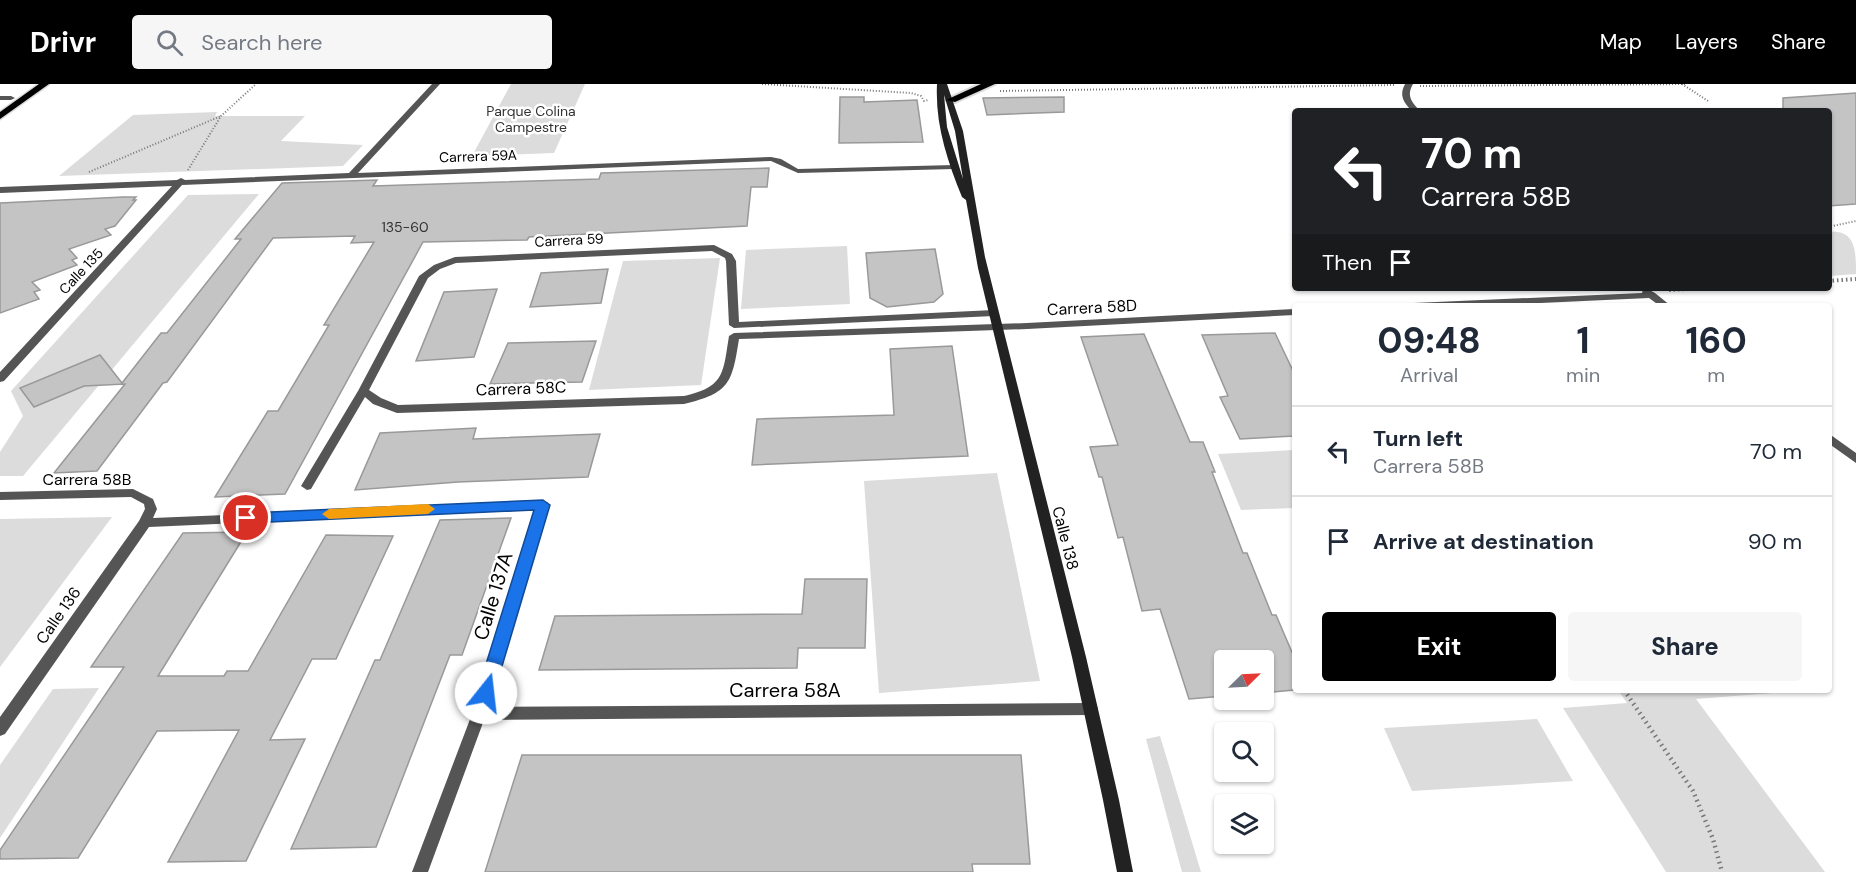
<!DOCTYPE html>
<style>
body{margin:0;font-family:"DM Sans",sans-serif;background:#f6f6f7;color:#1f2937;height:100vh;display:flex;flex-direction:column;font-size:22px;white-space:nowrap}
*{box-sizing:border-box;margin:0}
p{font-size:20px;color:#747a83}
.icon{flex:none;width:33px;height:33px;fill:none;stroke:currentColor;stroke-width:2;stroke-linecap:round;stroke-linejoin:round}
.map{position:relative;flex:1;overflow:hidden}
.side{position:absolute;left:1292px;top:219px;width:540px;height:390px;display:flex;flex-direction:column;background:#fff;border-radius:6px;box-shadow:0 2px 4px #0004}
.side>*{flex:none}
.hud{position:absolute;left:1292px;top:24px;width:540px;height:183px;border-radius:6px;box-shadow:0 2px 4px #0004;background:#202124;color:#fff;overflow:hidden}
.needle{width:39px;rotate:66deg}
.buttons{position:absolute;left:1214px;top:566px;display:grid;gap:12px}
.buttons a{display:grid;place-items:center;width:60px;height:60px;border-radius:6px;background:#fff;box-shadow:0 2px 4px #0004;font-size:30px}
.pin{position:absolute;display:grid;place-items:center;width:51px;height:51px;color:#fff;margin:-26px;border:3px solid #fff;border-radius:50%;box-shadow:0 2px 6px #0007}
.me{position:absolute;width:66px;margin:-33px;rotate:16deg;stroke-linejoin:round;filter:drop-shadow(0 0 4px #0008)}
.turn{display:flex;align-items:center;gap:21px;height:126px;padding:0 30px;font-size:27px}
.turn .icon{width:78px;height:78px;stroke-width:2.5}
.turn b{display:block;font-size:42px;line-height:51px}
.then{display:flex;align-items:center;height:57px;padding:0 30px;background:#0003;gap:12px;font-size:22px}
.eta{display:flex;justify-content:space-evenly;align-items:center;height:102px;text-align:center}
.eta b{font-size:36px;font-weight:700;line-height:42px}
.cta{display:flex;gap:12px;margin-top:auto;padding:12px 30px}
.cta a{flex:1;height:69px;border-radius:6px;background:#000;color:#fff;font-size:24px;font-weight:700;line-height:69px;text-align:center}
.cta a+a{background:#f6f6f7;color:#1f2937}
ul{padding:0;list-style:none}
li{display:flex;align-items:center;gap:18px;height:90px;padding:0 30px;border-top:2px solid #e0e1e3}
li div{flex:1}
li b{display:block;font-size:22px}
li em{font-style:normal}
header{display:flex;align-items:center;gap:36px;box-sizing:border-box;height:84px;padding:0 30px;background:#000;color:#fff}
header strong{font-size:28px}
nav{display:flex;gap:33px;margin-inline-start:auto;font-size:21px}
.search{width:420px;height:54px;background:#f6f6f7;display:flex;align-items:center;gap:15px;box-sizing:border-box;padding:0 21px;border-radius:6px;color:#747a83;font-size:22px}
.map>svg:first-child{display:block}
</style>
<header>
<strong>Drivr</strong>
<div class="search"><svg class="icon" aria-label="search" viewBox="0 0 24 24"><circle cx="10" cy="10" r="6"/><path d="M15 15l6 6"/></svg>Search here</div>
<nav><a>Map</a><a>Layers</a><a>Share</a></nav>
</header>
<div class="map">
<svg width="1856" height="788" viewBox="0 0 1856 788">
<rect width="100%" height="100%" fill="#fff"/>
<g fill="#dcdcdc">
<polygon points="511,0 585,0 554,69 472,72"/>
<polygon points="217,28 215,32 305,32 281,57 363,61 343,82 59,92 133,31"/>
<polygon points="259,110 23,392 0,392 0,368 23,332 11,307 188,111"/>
<path d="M1829,148C1856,145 1856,168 1856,190L1829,192Z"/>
<polygon points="847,162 850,220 741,225 746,166"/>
<polygon points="720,174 701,301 589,306 623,177"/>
<polygon points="1294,366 1294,424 1241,426 1218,370"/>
<polygon points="997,389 1040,597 879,609 864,397"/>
<polygon points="112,433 0,583 0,435"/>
<polygon points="99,604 0,754 0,681 53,605"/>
<polygon points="1618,606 1814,606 1696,615 1825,788 1666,788 1563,624 1627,619"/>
<polygon points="1537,635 1573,697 1412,707 1384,644"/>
<polygon points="1160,652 1201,788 1182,788 1146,655"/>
</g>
<g fill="#c4c4c4" stroke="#999" stroke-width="1.5">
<polygon points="1856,9 1856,120 1828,122 1828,27 1783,27 1783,14"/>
<polygon points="840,13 864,13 864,18 917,16 923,58 839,59"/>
<polygon points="1064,13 1064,28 987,31 983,14"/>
<polygon points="769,84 767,103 751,103 747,142 529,153 527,156 423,158 285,410 215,413 268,327 278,327 329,241 324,241 374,158 351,159 355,152 273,154 167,298 163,299 97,387 54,389 125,300 84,302 34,323 20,304 100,271 122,299 161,249 167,249 241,155 235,155 282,99 377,96 373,102 599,95 601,89"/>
<polygon points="123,113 136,113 133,116 136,116 115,142 105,145 111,151 69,165 77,174 72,176 77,181 32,198 40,206 34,208 39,215 0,229 0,119"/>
<polygon points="935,165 943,210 934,218 887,223 870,214 866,169"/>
<polygon points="608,185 601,219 530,223 541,189"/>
<polygon points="497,205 474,273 416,277 444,208"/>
<polygon points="1275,249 1294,289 1294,352 1240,355 1220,313 1228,312 1202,251"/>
<polygon points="1144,250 1190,358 1203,358 1215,388 1212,388 1243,469 1247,469 1272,531 1276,531 1294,573 1294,606 1263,609 1263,576 1224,576 1224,612 1189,615 1160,525 1142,527 1123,453 1118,454 1102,393 1099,393 1090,363 1118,361 1081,253"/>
<polygon points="596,257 582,298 490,300 508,259"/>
<polygon points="952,262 968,372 752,381 757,335 894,331 890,265"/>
<polygon points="476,344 473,355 600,350 588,393 458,398 355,406 380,349"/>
<polygon points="511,434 462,571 450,571 376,763 291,765 375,576 380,576 440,436"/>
<polygon points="247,448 158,592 224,592 227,587 248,587 326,451 393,452 336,575 312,575 270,656 305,655 246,777 168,778 239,646 157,647 78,774 0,775 0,766 124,583 91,583 183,449"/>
<polygon points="805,495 867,495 865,564 798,564 797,584 539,586 555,532 802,530"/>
<polygon points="522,671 1021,671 1030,780 972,780 973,788 485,788"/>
</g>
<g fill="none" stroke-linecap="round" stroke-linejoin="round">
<defs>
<polygon id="primary" points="39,0 49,0 0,35 0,28"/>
<polygon id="trunk" points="981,0 995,0 955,18 946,16"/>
</defs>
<use href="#primary" stroke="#dbdbdb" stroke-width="3"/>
<use href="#trunk" stroke="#dbdbdb" stroke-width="4"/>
<g stroke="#777" stroke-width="2" stroke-dasharray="1 2" stroke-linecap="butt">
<polyline points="762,0 911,9 921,12 924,17 928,16"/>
<polyline points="1682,0 1708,17"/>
<polyline points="1420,2 1686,0"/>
<polyline points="1000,7 1395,1"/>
<polyline points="188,86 221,32 256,0"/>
<polyline points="89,88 221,32"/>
<polyline points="1828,143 1856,137"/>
</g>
<g stroke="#777" stroke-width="4" stroke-dasharray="1.5 3" stroke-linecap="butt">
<polyline points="1828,197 1856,195"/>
<polyline points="1669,206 1700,204"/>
</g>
<polyline stroke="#777" stroke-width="4.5" stroke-dasharray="1.5 4" stroke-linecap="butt" points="1624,606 1693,707 1713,755 1722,788"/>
<g fill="#555" fill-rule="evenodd">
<polygon points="432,0 440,0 358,89 771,73 781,75 798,85 954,81 958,83 954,85 798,89 771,77 182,101 4,297 0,298 0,288 172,102 0,109 0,103 177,96 181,94 185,96 349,89"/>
<path d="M1405,0H1413C1406,12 1412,18 1420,27H1412C1403,18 1399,11 1405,0Z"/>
<polygon points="0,12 11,12 15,14 11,16 0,16"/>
<path d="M714,161L732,170L736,177L739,238L994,226L999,229L994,232L734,244L729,241L726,177L725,174L712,167L456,179L440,185L428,194L369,306L381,314L398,321L684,312C725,303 723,289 729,252L734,249L1027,239L1294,225V231L1027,245L739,255C732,299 730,309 684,320L397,329L373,320L365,313L311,405L307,406L301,402L358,307L419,192L434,181L455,173Z"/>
<polygon points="1646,204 1655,209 1671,222 1660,222 1649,214 1478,222 1409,222 1414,219 1642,209 1643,205"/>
<polygon points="1828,349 1856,369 1856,379 1828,359"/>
<polygon points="133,405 153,415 157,425 153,434 547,418 549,421 488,623 1091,619 1096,620 1098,625 1096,630 1091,631 484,636 428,788 412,788 472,630 535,426 149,443 5,650 0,652 0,633 139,437 145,425 144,420 131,413 0,416 0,408"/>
</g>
<path fill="#222" fill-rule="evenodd" d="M937,0H947L963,47L985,173L1086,573L1119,716L1133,788H1117L1103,716L1072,573L978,184L966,116L962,113C947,76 935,40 937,0ZM944,11L955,47L963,95L947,43Z"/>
<use href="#primary" fill="#000" fill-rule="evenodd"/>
<use href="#trunk" fill="#000" fill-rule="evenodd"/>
</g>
<polygon fill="#1a73e8" stroke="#114b97" stroke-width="1.5" points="543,416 550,421 494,609 492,614 486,616 480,614 477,609 534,426 246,439 239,434 246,429"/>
<polygon fill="#f59e0b" points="428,420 435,425 428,430 329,435 322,430 329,425"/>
<g text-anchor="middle" stroke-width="5" stroke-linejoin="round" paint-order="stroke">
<g font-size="14" fill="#333" stroke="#fff">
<text x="531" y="32">Parque Colina<tspan x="531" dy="16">Campestre</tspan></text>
</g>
<g font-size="14" fill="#000" stroke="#fff">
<text transform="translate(478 72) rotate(-2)" y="5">Carrera 59A</text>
<text transform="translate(569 156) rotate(-3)" y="5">Carrera 59</text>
<text transform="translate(81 187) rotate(-47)" y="5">Calle 135</text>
</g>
<g font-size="14" fill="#313131">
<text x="405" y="148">135-60</text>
</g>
<g font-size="16" fill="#000" stroke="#fff">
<text transform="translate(1092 223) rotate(-3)" y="6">Carrera 58D</text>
<text transform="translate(521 304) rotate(-2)" y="6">Carrera 58C</text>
<text x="87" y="401">Carrera 58B</text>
<text transform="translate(1066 454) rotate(76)" y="6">Calle 138</text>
<text transform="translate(58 531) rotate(-55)" y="6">Calle 136</text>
</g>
<g font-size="20" fill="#000" stroke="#fff">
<text transform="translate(493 512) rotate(-73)" y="7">Calle 137A</text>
<text x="785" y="613">Carrera 58A</text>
</g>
</g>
</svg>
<div class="buttons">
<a><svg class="needle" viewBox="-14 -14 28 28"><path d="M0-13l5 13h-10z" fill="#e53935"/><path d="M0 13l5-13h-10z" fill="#747a83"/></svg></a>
<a><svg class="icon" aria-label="search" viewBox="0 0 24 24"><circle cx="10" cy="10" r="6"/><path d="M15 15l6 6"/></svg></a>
<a><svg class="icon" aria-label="layers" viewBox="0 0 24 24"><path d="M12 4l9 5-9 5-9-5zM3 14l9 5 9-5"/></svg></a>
</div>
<div class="pin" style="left:246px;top:434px;background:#d93025"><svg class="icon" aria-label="arrive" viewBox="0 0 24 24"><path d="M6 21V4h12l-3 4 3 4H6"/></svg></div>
<svg class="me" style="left:486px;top:609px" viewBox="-20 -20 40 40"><circle r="19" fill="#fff"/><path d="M0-13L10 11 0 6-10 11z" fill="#1a73e8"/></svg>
<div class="hud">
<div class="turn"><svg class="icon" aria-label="left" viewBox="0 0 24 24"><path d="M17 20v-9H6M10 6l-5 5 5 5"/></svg><div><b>70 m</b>Carrera 58B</div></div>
<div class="then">Then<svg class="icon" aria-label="arrive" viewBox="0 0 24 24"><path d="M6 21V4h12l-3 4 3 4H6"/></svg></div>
</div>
<section class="side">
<div class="eta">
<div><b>09:48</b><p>Arrival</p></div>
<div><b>1</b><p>min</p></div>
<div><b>160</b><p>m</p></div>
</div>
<ul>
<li><svg class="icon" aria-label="left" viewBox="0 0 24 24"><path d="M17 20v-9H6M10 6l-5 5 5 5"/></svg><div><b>Turn left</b><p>Carrera 58B</p></div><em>70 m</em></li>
<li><svg class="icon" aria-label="arrive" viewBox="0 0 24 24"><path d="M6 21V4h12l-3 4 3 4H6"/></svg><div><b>Arrive at destination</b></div><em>90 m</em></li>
</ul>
<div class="cta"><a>Exit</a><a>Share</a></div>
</section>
</div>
